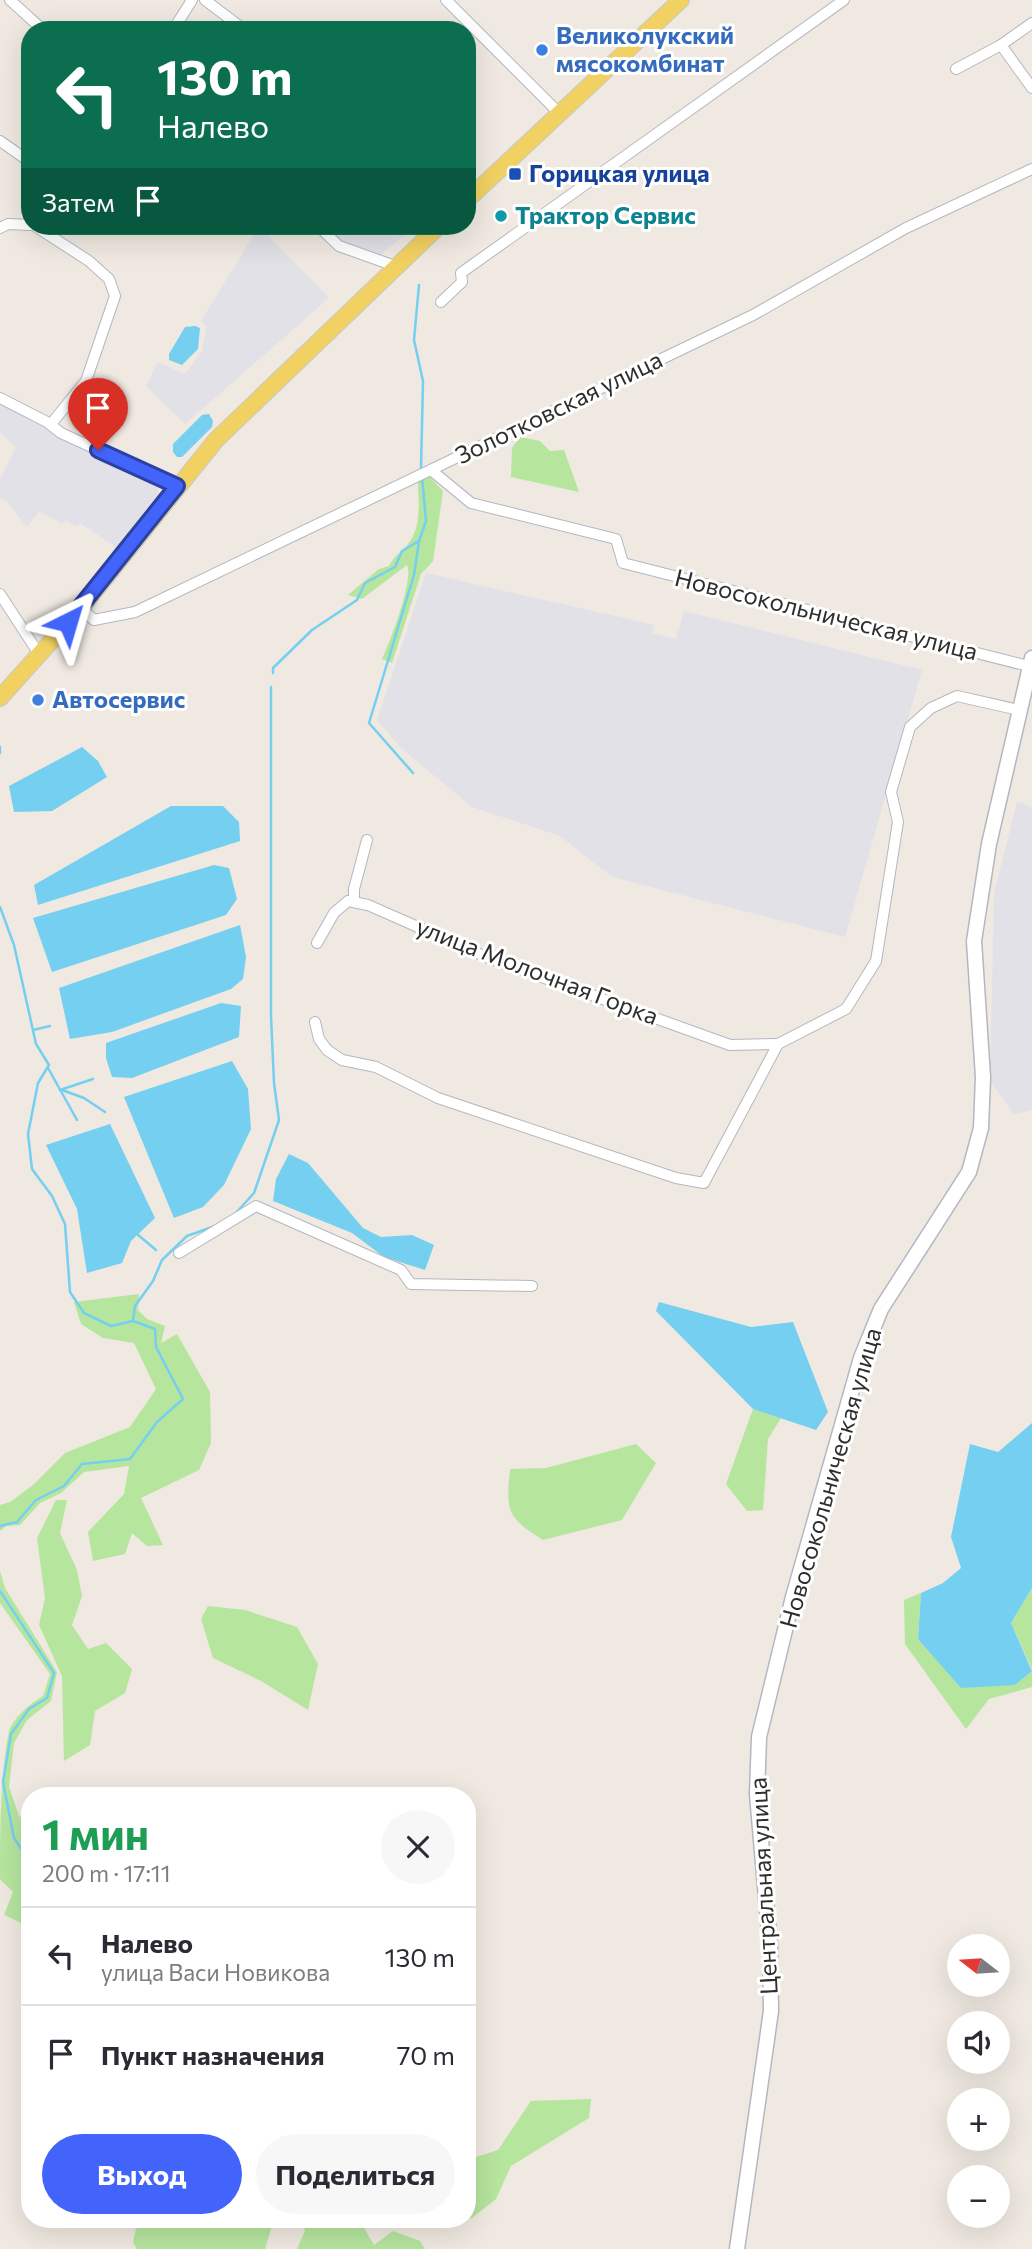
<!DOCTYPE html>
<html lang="ru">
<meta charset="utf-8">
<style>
body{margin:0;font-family:Commissioner,sans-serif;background:#f7f7f7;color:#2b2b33;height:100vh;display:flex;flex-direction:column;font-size:26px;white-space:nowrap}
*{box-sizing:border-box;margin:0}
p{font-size:23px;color:#7c7c81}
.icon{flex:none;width:38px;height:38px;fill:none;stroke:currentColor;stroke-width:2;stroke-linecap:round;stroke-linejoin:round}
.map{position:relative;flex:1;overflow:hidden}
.panel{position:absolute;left:21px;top:1787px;width:455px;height:441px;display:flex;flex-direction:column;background:#fff;border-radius:28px;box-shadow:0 7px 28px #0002}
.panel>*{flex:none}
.top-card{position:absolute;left:21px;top:21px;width:455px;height:214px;border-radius:28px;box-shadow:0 7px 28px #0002;background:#0b6e4f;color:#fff;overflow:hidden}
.needle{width:46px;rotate:287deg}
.fabs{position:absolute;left:947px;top:1934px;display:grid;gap:14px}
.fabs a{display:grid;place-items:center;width:63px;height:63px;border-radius:50%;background:#fff;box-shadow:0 7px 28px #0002;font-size:35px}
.pin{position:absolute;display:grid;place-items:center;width:60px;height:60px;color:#fff;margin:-72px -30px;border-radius:50% 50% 50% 0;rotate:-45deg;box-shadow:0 0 7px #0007}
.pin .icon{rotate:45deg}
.me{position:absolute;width:77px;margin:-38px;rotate:40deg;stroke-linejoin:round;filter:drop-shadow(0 0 5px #0008)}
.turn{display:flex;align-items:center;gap:24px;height:147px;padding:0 21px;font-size:32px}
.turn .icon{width:91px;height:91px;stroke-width:2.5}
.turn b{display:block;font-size:49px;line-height:60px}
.then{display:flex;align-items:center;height:66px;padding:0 21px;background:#0003;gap:14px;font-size:26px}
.round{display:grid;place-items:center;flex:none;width:74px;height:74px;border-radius:37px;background:#f7f7f7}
.head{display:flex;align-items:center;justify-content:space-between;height:119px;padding:0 21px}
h1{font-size:42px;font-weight:700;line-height:52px;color:#1e9e55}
.cta{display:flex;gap:14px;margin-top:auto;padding:14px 21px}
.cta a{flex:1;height:80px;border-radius:42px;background:#4264fb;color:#fff;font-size:28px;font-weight:700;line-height:80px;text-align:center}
.cta a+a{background:#f7f7f7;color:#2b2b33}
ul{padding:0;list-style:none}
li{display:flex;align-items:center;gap:21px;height:98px;padding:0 21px;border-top:2px solid #e1e1e2}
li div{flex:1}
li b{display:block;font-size:26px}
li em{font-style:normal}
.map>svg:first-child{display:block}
</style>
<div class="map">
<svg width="1032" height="2249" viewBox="0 0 1032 2249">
<rect width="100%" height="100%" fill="#efe9e1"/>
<g fill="#e3e1e8">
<polygon points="259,226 329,298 185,424 146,386 158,362 185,374 202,351 207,327 201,321"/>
<polygon points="328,226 415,226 378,257 341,241"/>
<polygon points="0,404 156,484 159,495 117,548 80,523 76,527 66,520 62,524 39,511 27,527 8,503 0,498 0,479 16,447 0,433"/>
<polygon points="426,573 654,625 652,633 676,639 684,611 922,670 845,937 612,877 560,836 472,807 402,749 377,720"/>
<polygon points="1017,802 1032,807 1032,1110 1014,1114 990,1081 994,894"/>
</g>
<g fill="#b6e59e">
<polygon points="520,437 540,441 550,451 564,450 579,492 511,477 512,448"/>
<path d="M428,475L443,491L433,561L421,574L392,663L382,659C390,642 414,580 407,565L362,599L348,595L379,569L389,566C394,555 405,550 411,540C422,522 418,498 418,478Z"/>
<polygon points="139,1294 138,1310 147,1319 165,1326 161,1343 177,1334 210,1392 211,1443 199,1470 141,1498 163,1545 147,1546 132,1533 125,1554 93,1561 88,1532 124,1494 129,1466 84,1472 61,1493 40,1503 20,1525 6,1526 0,1531 0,1505 10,1502 33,1485 65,1453 130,1427 156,1389 134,1343 103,1338 81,1324 74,1302"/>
<polygon points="753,1409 781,1418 768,1439 763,1510 747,1511 726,1484"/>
<path d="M636,1444L656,1463L622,1520L543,1540C506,1517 506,1511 510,1469L546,1468Z"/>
<polygon points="56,1500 67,1500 60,1533 77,1570 82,1596 72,1625 88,1649 106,1643 132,1669 125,1693 95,1711 90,1745 64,1761 62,1676 39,1625 45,1598 37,1538"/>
<path d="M0,1571L5,1588L57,1672L51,1701L27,1720L14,1743L9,1787L19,1816L30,1820V1927L4,1915L13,1892L0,1879C0,1832 0,1776 9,1731C14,1717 31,1703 43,1696L50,1674L0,1603Z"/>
<polygon points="1032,1588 1032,1669 1011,1623"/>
<polygon points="921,1593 918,1639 1015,1685 1032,1671 1032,1687 989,1699 966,1729 905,1644 904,1600"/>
<polygon points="208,1606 245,1610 297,1627 318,1664 308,1710 261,1681 213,1658 201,1619"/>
<polygon points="591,2099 589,2118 511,2166 496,2199 472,2218 467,2218 467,2160 498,2150 531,2101"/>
<polygon points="129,2219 274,2219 265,2249 137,2249 133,2242 136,2229"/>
<polygon points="301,2219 359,2219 374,2245 393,2231 420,2241 425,2249 297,2249 305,2231"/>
</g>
<g fill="#75cff0">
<polygon points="195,326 200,328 198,349 182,365 169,360 169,354 185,327"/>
<polygon points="209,414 213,421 212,427 182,457 177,457 173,452 173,444 202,415"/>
<polygon points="82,747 98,761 107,777 52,811 14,812 9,786"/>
<polygon points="171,806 223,806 239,822 240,841 38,905 34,885"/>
<polygon points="214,865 229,868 237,899 226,915 52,972 33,918"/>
<polygon points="240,925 246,957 243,979 231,989 112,1032 70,1039 59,988"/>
<polygon points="221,1003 241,1006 239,1037 132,1078 112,1077 106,1058 106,1043"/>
<polygon points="232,1061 248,1089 251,1129 224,1185 203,1207 174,1218 124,1097"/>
<polygon points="110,1124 155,1218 131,1241 122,1263 87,1273 77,1209 46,1145"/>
<polygon points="289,1154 308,1163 363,1228 381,1237 412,1235 434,1245 425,1270 384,1257 352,1233 273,1201 276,1179"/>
<polygon points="659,1302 751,1327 793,1322 828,1412 816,1430 753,1409 656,1311"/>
<polygon points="1032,1423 1032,1588 1011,1623 1032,1671 1015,1685 961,1688 918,1639 921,1593 943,1583 961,1568 951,1537 970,1444 998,1452"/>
</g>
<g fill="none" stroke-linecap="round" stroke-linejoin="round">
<g stroke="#75cff0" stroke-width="2.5">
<polyline points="419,285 414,340 423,381 421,469"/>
<polyline points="273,673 273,668 312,630 357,600 365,583 395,567 402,551 419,541 426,521 422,476"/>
<polyline points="0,747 0,753"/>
<polyline points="413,773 369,723 414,575 419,541"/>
<polyline points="0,907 14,945 36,1044 49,1065 38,1083 28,1134 32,1169 52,1196 65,1224 70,1292 84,1313 111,1326 133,1321 155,1329 156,1347 183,1399 157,1422 130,1459 82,1464 64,1486 36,1500 17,1522 0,1526"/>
<polyline points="33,1030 50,1026"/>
<polyline points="48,1068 77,1120"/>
<polyline points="60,1090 93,1079"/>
<polyline points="62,1090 84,1098 105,1112"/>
<polyline points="235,1214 254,1193 279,1120 274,1083 271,1016 271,687"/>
<polyline points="137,1234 156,1250"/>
<polyline points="133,1321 135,1306 153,1281 162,1260 187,1236 215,1226"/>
<polyline points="0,1591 54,1673 47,1698 29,1709 11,1734 3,1782 14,1838 30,1862"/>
</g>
<defs>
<g id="minor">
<polyline points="10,0 43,30"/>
<polyline points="205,0 238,25"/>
<polyline points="446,0 560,114"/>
<polyline points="1032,23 1001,45 1032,88"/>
<polyline points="173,30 192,0"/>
<polyline points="956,69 1001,45"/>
<polyline points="0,141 30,162"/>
<polyline points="35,226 89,261 109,279 115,296 86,381 51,424"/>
<polyline points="318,226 339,246 395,266"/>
<polyline points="0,228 8,224 30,225"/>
<polyline points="441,302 462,282 461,273 844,0"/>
<polyline points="0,398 47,422 61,433 177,486"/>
<polyline points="431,470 471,503 616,539 623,563 1032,667"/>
<polyline points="0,594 39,654"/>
<polyline points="81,608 94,620 135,612 753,315 906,228 1032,169"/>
<polyline points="354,902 354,889 367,840"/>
<polyline points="317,943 334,913 348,901 368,905 486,957 730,1045 778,1044"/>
<polyline points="315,1022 319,1039 327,1050 342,1060 376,1067 438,1098 676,1178 704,1183 778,1044 846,1009 876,961 898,822 891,792 910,727 931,708 957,696 1019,710"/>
<polyline points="179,1253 256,1206 401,1270 411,1284 532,1286"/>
</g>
<polyline id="secondary" points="737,2249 771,2011 770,1945 757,1794 759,1737 793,1597 861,1358 881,1309 969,1172 981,1128 983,1077 974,941 989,844 1032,658"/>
<g id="primary">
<polyline points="467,200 681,0"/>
<polyline points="0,698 81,608 216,440 439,226"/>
</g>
</defs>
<use href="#minor" stroke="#b4b7c1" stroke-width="12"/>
<use href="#secondary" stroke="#b4b7c1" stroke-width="17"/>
<use href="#primary" stroke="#c9c9c9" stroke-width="18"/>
<use href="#minor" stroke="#fff" stroke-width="10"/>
<use href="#secondary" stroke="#fff" stroke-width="14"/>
<use href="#primary" stroke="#f2d163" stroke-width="16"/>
</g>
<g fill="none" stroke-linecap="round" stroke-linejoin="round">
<defs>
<polyline id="route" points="68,622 177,486 98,450"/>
</defs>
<use href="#route" stroke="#2b41a3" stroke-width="18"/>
<use href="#route" stroke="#4264fb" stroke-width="12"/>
</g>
<g fill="#3f7fe0" stroke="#fff" stroke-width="2.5">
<circle cx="542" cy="50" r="7"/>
<circle cx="38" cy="700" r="7"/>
</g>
<rect fill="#1a4fb4" stroke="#fff" stroke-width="2.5" x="508" y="167" width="14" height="14" rx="3.5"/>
<circle fill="#0f9aa8" stroke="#fff" stroke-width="2.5" cx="501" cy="216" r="7"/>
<g text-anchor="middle" stroke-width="6" stroke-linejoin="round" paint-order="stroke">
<g font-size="24" font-weight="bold" fill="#366cbe" stroke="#fff" text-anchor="start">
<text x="556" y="44">Великолукский<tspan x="556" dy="28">мясокомбинат</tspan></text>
<text x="52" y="708">Автосервис</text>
</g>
<g font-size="24" font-weight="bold" fill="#164399" stroke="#fff" text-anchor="start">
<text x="529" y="182">Горицкая улица</text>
</g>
<g font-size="24" font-weight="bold" fill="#0d838f" stroke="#fff" text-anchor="start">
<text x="515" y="224">Трактор Сервис</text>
</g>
<g font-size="24" fill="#2e2e2e" stroke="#fff">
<text transform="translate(559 408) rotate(-26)" y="8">Золотковская улица</text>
<text transform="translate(826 615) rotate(14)" y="8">Новосокольническая улица</text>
<text transform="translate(537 972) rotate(21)" y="8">улица Молочная Горка</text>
<text transform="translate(831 1478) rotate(-74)" y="8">Новосокольническая улица</text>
<text transform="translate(764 1886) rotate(-93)" y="8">Центральная улица</text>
</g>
</g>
</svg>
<div class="fabs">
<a><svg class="needle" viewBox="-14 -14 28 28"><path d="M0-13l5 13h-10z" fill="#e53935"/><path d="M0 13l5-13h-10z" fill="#7c7c81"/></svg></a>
<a><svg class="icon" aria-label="sound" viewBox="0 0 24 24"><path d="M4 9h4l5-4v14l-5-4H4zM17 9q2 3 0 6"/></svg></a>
<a>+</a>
<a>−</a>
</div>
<div class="pin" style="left:98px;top:450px;background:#d93025"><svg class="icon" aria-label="arrive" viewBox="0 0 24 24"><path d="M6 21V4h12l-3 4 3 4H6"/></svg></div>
<svg class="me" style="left:68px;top:622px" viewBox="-20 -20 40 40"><path d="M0-17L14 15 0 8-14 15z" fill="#4264fb" stroke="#fff" stroke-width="4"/></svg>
<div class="top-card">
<div class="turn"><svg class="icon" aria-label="left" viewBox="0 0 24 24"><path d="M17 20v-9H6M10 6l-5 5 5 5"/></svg><div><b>130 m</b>Налево</div></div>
<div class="then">Затем<svg class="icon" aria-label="arrive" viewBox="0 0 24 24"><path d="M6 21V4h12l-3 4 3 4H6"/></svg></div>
</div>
<section class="panel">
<div class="head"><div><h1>1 мин</h1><p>200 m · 17:11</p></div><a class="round"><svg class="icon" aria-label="close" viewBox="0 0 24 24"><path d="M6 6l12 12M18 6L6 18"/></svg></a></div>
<ul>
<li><svg class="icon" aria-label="left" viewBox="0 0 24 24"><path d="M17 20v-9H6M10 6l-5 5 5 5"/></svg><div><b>Налево</b><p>улица Васи Новикова</p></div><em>130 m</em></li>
<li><svg class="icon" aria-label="arrive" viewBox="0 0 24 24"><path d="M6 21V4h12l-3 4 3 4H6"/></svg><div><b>Пункт назначения</b></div><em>70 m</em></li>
</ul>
<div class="cta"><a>Выход</a><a>Поделиться</a></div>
</section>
</div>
